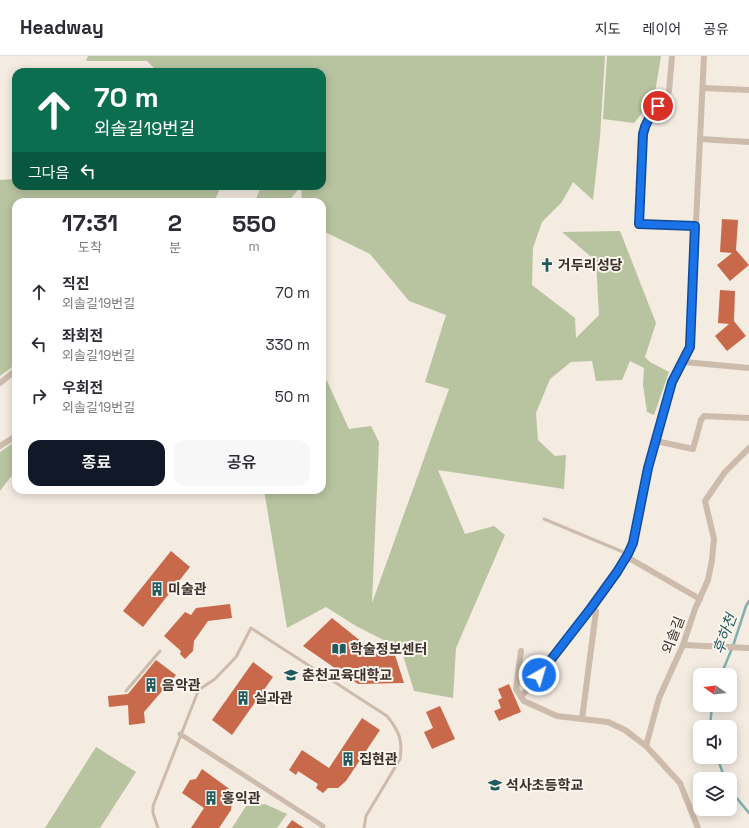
<!DOCTYPE html>
<html lang="ko">
<meta charset="utf-8">
<style>
body{margin:0;font-family:"Space Grotesk","Noto Sans KR",sans-serif;background:#f7f7f7;color:#2b2b33;height:100vh;display:flex;flex-direction:column;font-size:15px;white-space:nowrap}
*{box-sizing:border-box;margin:0}
p{font-size:13px;color:#7c7c81}
.icon{flex:none;width:22px;height:22px;fill:none;stroke:currentColor;stroke-width:2;stroke-linecap:round;stroke-linejoin:round}
.map{position:relative;flex:1;overflow:hidden}
.drawer{position:absolute;left:12px;top:142px;width:314px;height:296px;display:flex;flex-direction:column;background:#fff;border-radius:12px;box-shadow:0 2px 10px #0003}
.drawer>*{flex:none}
.guide{position:absolute;left:12px;top:12px;width:314px;height:122px;border-radius:12px;box-shadow:0 2px 10px #0003;background:#0b6e4f;color:#fff;overflow:hidden}
.needle{width:26px;rotate:284deg}
.fabs{position:absolute;left:693px;top:612px;display:grid;gap:8px}
.fabs a{display:grid;place-items:center;width:44px;height:44px;border-radius:8px;background:#fff;box-shadow:0 2px 10px #0003;font-size:20px}
.pin{position:absolute;display:grid;place-items:center;width:34px;height:34px;color:#fff;margin:-17px;border:2px solid #fff;border-radius:50%;box-shadow:0 1px 4px #0007}
.me{position:absolute;width:44px;margin:-22px;rotate:38deg;stroke-linejoin:round;filter:drop-shadow(0 0 3px #0008)}
.turn{display:flex;align-items:center;gap:14px;height:84px;padding:0 16px;font-size:18px}
.turn .icon{width:52px;height:52px;stroke-width:2.5}
.turn b{display:block;font-size:28px;line-height:34px}
.then{display:flex;align-items:center;height:38px;padding:0 16px;background:#0003;gap:8px;font-size:15px}
.eta{display:flex;justify-content:space-evenly;align-items:center;height:68px;text-align:center}
.eta b{font-size:24px;font-weight:600;line-height:28px}
.primary-button{display:flex;gap:8px;margin-top:auto;padding:8px 16px}
.primary-button a{flex:1;height:46px;border-radius:12px;background:#111827;color:#fff;font-size:16px;font-weight:600;line-height:46px;text-align:center}
.primary-button a+a{background:#f7f7f7;color:#2b2b33}
ul{padding:0;list-style:none}
li{display:flex;align-items:center;gap:12px;height:52px;padding:0 16px}
li div{flex:1}
li b{display:block;font-size:15px}
li em{font-style:normal}
header{display:flex;align-items:center;gap:24px;box-sizing:border-box;height:56px;padding:0 20px;background:#fff;border-bottom:1px solid #e1e1e2}
header strong{font-size:19px}
nav{display:flex;gap:22px;margin-inline-start:auto;font-size:14px}
.map>svg:first-child{display:block}
</style>
<header>
<strong>Headway</strong>
<nav><a>지도</a><a>레이어</a><a>공유</a></nav>
</header>
<div class="map">
<svg width="749" height="772" viewBox="0 0 749 772">
<rect width="100%" height="100%" fill="#f4ebe1"/>
<g fill="#b8c4a0">
<polygon points="88,0 605,0 600,81 593,144 573,126 562,146 542,166 533,192 532,229 575,262 576,282 599,259 596,205 562,176 620,175 656,267 645,301 650,306 669,316 654,359 647,356 643,329 644,312 630,305 622,324 596,325 592,305 571,306 550,323 536,357 538,384 555,400 566,399 564,433 438,414 465,478 494,470 505,479 456,592 453,642 414,635 401,593 356,570 326,551 287,572 264,434 322,434 322,321 327,325 349,373 371,370 379,386 372,547 449,333 425,326 446,259 409,245 370,198 325,176 322,174 322,146 302,146 301,130 288,146 255,146 261,130 322,130 322,16 158,16 147,5 86,5"/>
<polygon points="607,0 661,0 654,43 634,67 603,63"/>
<polygon points="16,123 16,130 221,130 214,146 16,146 16,306 11,312 0,320 0,124"/>
<polygon points="16,385 16,414 0,435 0,396"/>
<polygon points="96,691 136,716 100,772 45,772"/>
<polygon points="265,748 287,758 277,772 232,772 246,750"/>
</g>
<g fill="none" stroke-linecap="round" stroke-linejoin="round">
<g stroke="#7fb0b2" stroke-width="2.5">
<polyline points="721,619 733,590 746,550 749,545"/>
<polyline points="710,671 712,649"/>
<polyline points="717,701 725,723"/>
<polyline points="730,734 749,757"/>
</g>
</g>
<g fill="#c8694b">
<polygon points="722,163 738,164 736,194 749,209 730,225 717,209 732,197 720,196"/>
<polygon points="720,234 735,235 734,265 746,280 727,295 715,280 729,268 718,267"/>
<polygon points="171,495 190,511 143,571 123,555"/>
<polygon points="230,548 232,562 208,565 194,585 193,595 185,603 180,598 181,595 164,580 185,556 191,559 196,552"/>
<polygon points="332,562 378,599 394,596 404,627 358,628 303,590"/>
<polygon points="156,604 176,619 144,656 145,667 129,669 128,649 109,651 108,640 128,638"/>
<polygon points="253,606 273,621 232,679 212,664"/>
<polygon points="509,628 521,656 499,665 494,655 501,652 498,644 502,642 498,633"/>
<polygon points="440,650 455,683 432,693 424,676 433,672 426,656"/>
<polygon points="362,662 380,674 346,725 338,732 328,732 323,737 316,732 318,728 298,715 296,719 289,714 302,694 329,712"/>
<polygon points="202,713 235,737 232,746 231,754 219,772 191,772 204,752 182,737 190,724 196,723"/>
<polygon points="292,764 304,772 286,772"/>
</g>
<g fill="none" stroke-linecap="round" stroke-linejoin="round">
<g stroke="#cdbbac" stroke-width="3">
<polyline points="544,463 628,498"/>
<polyline points="126,635 160,595"/>
<path d="M158,772L153,757V750L197,638L200,633L215,623L236,601L251,572L387,660C399,675 403,684 400,703L366,760L364,772"/>
</g>
<polyline stroke="#cdbbac" stroke-width="5" points="180,678 323,770"/>
<g stroke="#cdbbac" stroke-width="6">
<polyline points="672,0 669,35 667,40 650,60 644,71 639,168 695,171"/>
<polyline points="703,32 749,34"/>
<polyline points="700,83 749,86"/>
<polyline points="684,306 749,312"/>
<polyline points="0,327 16,314"/>
<polyline points="656,385 693,393 701,364 704,360 749,362"/>
<polyline points="0,390 16,380"/>
<polyline points="627,501 700,543"/>
<polyline points="683,589 749,592"/>
<polyline points="521,595 516,633 524,645 557,660 582,663"/>
<polyline points="521,641 591,553"/>
<path d="M646,690L625,674L608,666L582,663L596,555L591,553C606,532 623,511 633,487L649,412L672,326L690,291L704,0"/>
<polyline points="698,772 680,727 646,690 659,642 683,589 695,553 708,524 712,504 714,483 705,445 725,416 749,392"/>
</g>
</g>
<g fill="none" stroke-linecap="round" stroke-linejoin="round">
<defs>
<path id="route" d="M539,619L591,552L617,516L628,498L633,487L648,412L672,326L690,291L695,170L639,168L643,78C645,67 651,59 658,50"/>
</defs>
<use href="#route" stroke="#114b97" stroke-width="10"/>
<use href="#route" stroke="#1a73e8" stroke-width="7"/>
</g>
<defs>
<symbol id="church-bare" viewBox="-9 -9 18 18"><path d="M-1.2-6h2.4v3.5h3.3v2.4h-3.3V6h-2.4V-.1h-3.3v-2.4h3.3Z" fill="#1f5a5e" stroke="#fbf5ee" stroke-width="2.5" paint-order="stroke"/></symbol>
<symbol id="building-bare" viewBox="-9 -9 18 18"><path d="M-4-6H4V6H1V3H-1V6H-4ZM-2.5-4.3h1.7v1.8h-1.7ZM.8-4.3h1.7v1.8H.8ZM-2.5-1h1.7V.8h-1.7ZM.8-1h1.7V.8H.8Z" fill="#1f5a5e" stroke="#fbf5ee" stroke-width="2.5" paint-order="stroke"/></symbol>
<symbol id="library-bare" viewBox="-9 -9 18 18"><path d="M-6-4Q-3-5.5-.7-3.5V5Q-3 3-6 4ZM6-4Q3-5.5 .7-3.5V5Q3 3 6 4Z" fill="#1f5a5e" stroke="#fbf5ee" stroke-width="2.5" paint-order="stroke"/></symbol>
<symbol id="university-bare" viewBox="-9 -9 18 18"><path d="M0-5L7-2L0 1L-7-2ZM-4 1L0 2.5L4 1V4Q0 6-4 4Z" fill="#1f5a5e" stroke="#fbf5ee" stroke-width="2.5" paint-order="stroke"/></symbol>
<symbol id="school-bare" viewBox="-9 -9 18 18"><path d="M0-5L7-2L0 1L-7-2ZM-4 1L0 2.5L4 1V4Q0 6-4 4Z" fill="#1f5a5e" stroke="#fbf5ee" stroke-width="2.5" paint-order="stroke"/></symbol>
</defs>
<g fill-rule="evenodd">
<use href="#church-bare" x="537" y="199" width="20" height="20"/>
<use href="#building-bare" x="147" y="523" width="20" height="20"/>
<use href="#library-bare" x="329" y="583" width="20" height="20"/>
<use href="#university-bare" x="281" y="609" width="20" height="20"/>
<use href="#building-bare" x="141" y="619" width="20" height="20"/>
<use href="#building-bare" x="233" y="632" width="20" height="20"/>
<use href="#building-bare" x="338" y="693" width="20" height="20"/>
<use href="#school-bare" x="485" y="719" width="20" height="20"/>
<use href="#building-bare" x="201" y="732" width="20" height="20"/>
</g>
<g text-anchor="middle" stroke-width="4" stroke-linejoin="round" paint-order="stroke">
<g font-size="14" font-weight="bold" fill="#3b302b" stroke="#fbf5ee" text-anchor="start">
<text x="558" y="214">거두리성당</text>
<text x="168" y="538">미술관</text>
<text x="350" y="598">학술정보센터</text>
<text x="302" y="624">춘천교육대학교</text>
<text x="162" y="634">음악관</text>
<text x="254" y="647">실과관</text>
<text x="359" y="708">집현관</text>
<text x="506" y="734">석사초등학교</text>
<text x="222" y="747">홍익관</text>
</g>
<g font-size="14" fill="#3b302b" stroke="#fbf5ee">
<text transform="translate(673 579) rotate(-69)" y="5">외솔길</text>
</g>
<g font-size="15" font-style="italic" fill="#1f5a5e" stroke="#fbf5ee">
<text transform="translate(725 578) rotate(-70)" y="5">후하천</text>
</g>
</g>
</svg>
<div class="fabs">
<a><svg class="needle" viewBox="-14 -14 28 28"><path d="M0-13l5 13h-10z" fill="#e53935"/><path d="M0 13l5-13h-10z" fill="#7c7c81"/></svg></a>
<a><svg class="icon" aria-label="sound" viewBox="0 0 24 24"><path d="M4 9h4l5-4v14l-5-4H4zM17 9q2 3 0 6"/></svg></a>
<a><svg class="icon" aria-label="layers" viewBox="0 0 24 24"><path d="M12 4l9 5-9 5-9-5zM3 14l9 5 9-5"/></svg></a>
</div>
<div class="pin" style="left:658px;top:50px;background:#d93025"><svg class="icon" aria-label="arrive" viewBox="0 0 24 24"><path d="M6 21V4h12l-3 4 3 4H6"/></svg></div>
<svg class="me" style="left:539px;top:619px" viewBox="-20 -20 40 40"><circle r="17" fill="#1a73e8" stroke="#fff" stroke-width="3"/><path d="M0-11L8 9 0 5-8 9z" fill="#fff"/></svg>
<div class="guide">
<div class="turn"><svg class="icon" aria-label="ahead" viewBox="0 0 24 24"><path d="M12 20V5M6 11l6-6 6 6"/></svg><div><b>70 m</b>외솔길19번길</div></div>
<div class="then">그다음<svg class="icon" aria-label="left" viewBox="0 0 24 24"><path d="M17 20v-9H6M10 6l-5 5 5 5"/></svg></div>
</div>
<section class="drawer">
<div class="eta">
<div><b>17:31</b><p>도착</p></div>
<div><b>2</b><p>분</p></div>
<div><b>550</b><p>m</p></div>
</div>
<ul>
<li><svg class="icon" aria-label="ahead" viewBox="0 0 24 24"><path d="M12 20V5M6 11l6-6 6 6"/></svg><div><b>직진</b><p>외솔길19번길</p></div><em>70 m</em></li>
<li><svg class="icon" aria-label="left" viewBox="0 0 24 24"><path d="M17 20v-9H6M10 6l-5 5 5 5"/></svg><div><b>좌회전</b><p>외솔길19번길</p></div><em>330 m</em></li>
<li><svg class="icon" aria-label="right" viewBox="0 0 24 24"><path d="M7 20v-9h11M14 6l5 5-5 5"/></svg><div><b>우회전</b><p>외솔길19번길</p></div><em>50 m</em></li>
</ul>
<div class="primary-button"><a>종료</a><a>공유</a></div>
</section>
</div>
